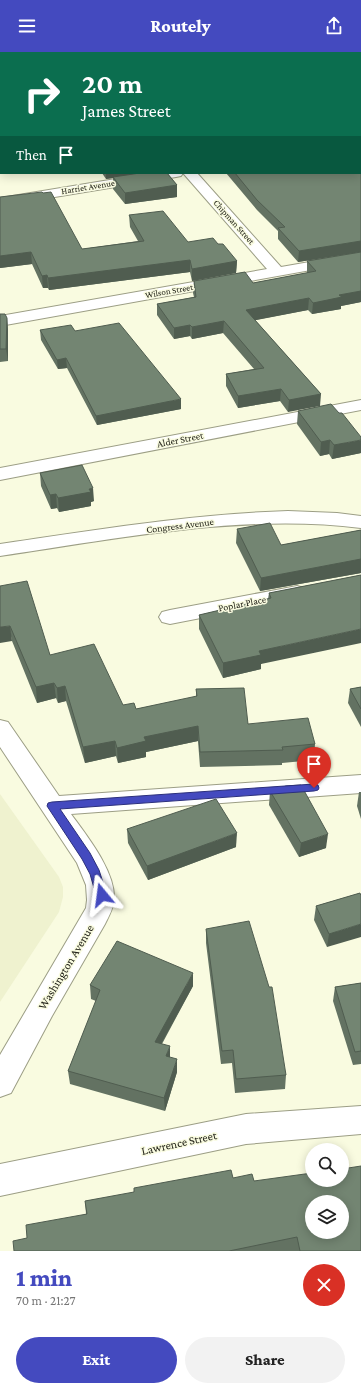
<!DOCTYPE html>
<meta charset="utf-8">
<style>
body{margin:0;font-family:"Crimson Pro",serif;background:#f2f2f2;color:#222;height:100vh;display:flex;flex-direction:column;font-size:15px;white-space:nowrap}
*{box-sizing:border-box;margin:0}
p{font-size:13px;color:#767676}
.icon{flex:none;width:22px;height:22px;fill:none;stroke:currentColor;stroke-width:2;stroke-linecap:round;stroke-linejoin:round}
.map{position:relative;height:1199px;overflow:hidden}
.side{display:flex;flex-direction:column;background:#fff;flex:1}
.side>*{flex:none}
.banner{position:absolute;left:0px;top:0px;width:361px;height:122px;box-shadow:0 2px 10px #0003;background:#0b6e4f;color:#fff;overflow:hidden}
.fabs{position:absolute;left:305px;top:1091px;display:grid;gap:8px}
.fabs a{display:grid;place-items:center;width:44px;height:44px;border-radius:50%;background:#fff;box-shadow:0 2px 10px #0003;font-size:20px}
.pin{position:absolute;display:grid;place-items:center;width:34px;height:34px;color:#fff;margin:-41px -17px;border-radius:50% 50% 50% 0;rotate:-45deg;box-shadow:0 0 4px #0007}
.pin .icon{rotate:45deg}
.me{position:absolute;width:44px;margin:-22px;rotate:344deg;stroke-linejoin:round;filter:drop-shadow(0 0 3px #0008)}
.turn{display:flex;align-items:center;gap:14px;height:84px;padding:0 16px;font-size:18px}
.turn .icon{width:52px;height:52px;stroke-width:2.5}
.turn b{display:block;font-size:28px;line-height:34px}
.then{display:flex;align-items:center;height:38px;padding:0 16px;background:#0003;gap:8px;font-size:15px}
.round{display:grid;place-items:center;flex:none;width:42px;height:42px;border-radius:21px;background:#f2f2f2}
.headline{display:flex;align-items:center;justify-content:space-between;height:68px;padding:0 16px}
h1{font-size:24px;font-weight:800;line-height:30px;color:#444abf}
.action{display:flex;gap:8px;margin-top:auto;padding:8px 16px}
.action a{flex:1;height:46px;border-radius:24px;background:#444abf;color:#fff;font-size:16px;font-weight:800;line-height:46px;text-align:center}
.action a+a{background:#f2f2f2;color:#222}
header{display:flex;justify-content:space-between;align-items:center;height:52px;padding:0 16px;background:#444abf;color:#fff;font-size:18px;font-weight:800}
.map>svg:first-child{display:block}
</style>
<header><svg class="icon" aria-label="menu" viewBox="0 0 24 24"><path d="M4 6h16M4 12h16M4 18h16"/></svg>Routely<svg class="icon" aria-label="share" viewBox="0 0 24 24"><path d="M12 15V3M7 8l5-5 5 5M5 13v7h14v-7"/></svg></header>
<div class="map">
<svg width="361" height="1199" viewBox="0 0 361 1199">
<rect width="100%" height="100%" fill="#f9fbe0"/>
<polygon fill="#eff2cf" points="0,742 59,825 63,835 63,845 59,860 0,950"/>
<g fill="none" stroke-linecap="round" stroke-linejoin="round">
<defs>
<g id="street">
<polygon points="152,121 183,121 181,124 176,125 0,154 0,146"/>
<polygon points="361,348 361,358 0,428 0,416"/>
<polygon points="297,534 304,536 307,541 304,546 170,572 162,570 159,565 162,560 170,558"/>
<path d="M0,668L8,670L59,744L361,723V741L71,762C87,784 116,820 114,848C113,857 109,864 105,872L52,964L11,1041L0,1045V1003L86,856L87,848L86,833L77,811L0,695Z"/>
<polygon points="361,1054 361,1082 246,1092 0,1144 0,1112 246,1062"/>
</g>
<g id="secondary">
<polygon points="88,0 100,0 101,1 89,1"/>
<polygon points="183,121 197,121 281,215 361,201 361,209 0,274 0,264 267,217"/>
<path d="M288,459L337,461L361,464V476C242,461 117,487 0,504V492C95,478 191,462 288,459Z"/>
</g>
</defs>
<use href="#street" stroke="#9c9e85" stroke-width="2"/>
<use href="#secondary" stroke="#9c9e85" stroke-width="2"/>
<use href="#street" fill="#fff" fill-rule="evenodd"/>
<use href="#secondary" fill="#fff" fill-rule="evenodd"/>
</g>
<g fill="#637262">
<polygon points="125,0 361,0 361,250 341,254 341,257 312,262 308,258 255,268 321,342 288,360 280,349 238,356 226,334 226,322 254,317 223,281 192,287 190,284 174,287 157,263 157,252 194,245 193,241 194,229 253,231 307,221 307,209 361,200 298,210 278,187 278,179 257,158 226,121 360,121 360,1 126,1"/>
<polygon points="102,121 167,121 177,133 177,145 125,152 113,137 113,126 106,127"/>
<polygon points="0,145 82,197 138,189 130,175 129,163 188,190 218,192 237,209 236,221 192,229 190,220 49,238 48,236 43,236 32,212 0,216"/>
<polygon points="0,261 0,262 7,266 8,278 8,309 0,310"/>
<polygon points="40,278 75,279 181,357 97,373 67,316 58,317 41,288"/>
<polygon points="298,359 361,401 332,407 329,402 320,404 297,372"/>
<polygon points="40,421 94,449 91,450 91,454 59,460 57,456 51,457 41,434"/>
<polygon points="237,477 281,493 361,478 361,521 260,539 236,491"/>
<polygon points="361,523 261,612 261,617 223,626 199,577 199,563 268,547 269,541"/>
<polygon points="0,534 50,603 123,653 136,657 196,645 196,637 248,672 315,692 314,708 282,711 282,713 200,715 198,689 146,700 146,705 118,711 116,704 85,711 66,649 58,651 56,646 37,651 12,589"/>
<polygon points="361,635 361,675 348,651 350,637"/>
<polygon points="270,739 326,796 299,805 269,753"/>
<polygon points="359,740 361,740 361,767 357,754"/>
<polygon points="127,777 236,795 148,828 128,791"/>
<polygon points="360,841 327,895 314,868 316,854"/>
<polygon points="206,877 286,1023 285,1037 235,1041 232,1011 221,1012 206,891"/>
<polygon points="361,931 361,1012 353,1013 333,949 335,935"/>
<polygon points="90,933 193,934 162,992 177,1020 165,1059 70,1032 68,1019 96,949 91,947"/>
<polygon points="233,1126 254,1129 361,1199 14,1199 27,1186 86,1162 85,1149"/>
</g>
<g fill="#505d50">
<rect x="360" y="11" width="1" height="9"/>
<rect x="0" y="28" width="1" height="10"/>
<rect x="0" y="64" width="1" height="10"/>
<polygon points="106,121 147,121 106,127"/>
<polygon points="177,133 177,145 125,152 125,141"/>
<polygon points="361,189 361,200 298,210 299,199"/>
<polygon points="31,200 32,212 0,216 0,204"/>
<polygon points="190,208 190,220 49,238 48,226"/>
<polygon points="237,209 236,221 192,229 192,217"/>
<polygon points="47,223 48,236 43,236 42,224"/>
<polygon points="361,239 361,250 341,254 341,257 312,262 313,251 339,243"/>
<polygon points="309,246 308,258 246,270 246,258"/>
<polygon points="7,266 8,278 8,309 6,297"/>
<polygon points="224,269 223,281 192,287 192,275"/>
<polygon points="190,273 190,284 174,287 174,276"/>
<polygon points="66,306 67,316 58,317 57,308"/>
<polygon points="281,337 280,349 238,356 238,344"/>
<polygon points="321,342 320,354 288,360 289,348"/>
<polygon points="181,347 181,357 97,373 96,364"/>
<polygon points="330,388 329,402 320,404 321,390"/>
<polygon points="361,388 361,401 332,407 334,393"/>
<polygon points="93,436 94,449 91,450 91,454 59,460 58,446"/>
<polygon points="56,442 57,456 51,457 50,443"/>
<polygon points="361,507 361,521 260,539 261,526"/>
<polygon points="10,574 12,589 0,591 0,575"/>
<polygon points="361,577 361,591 261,612 261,617 223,626 223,611 259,599"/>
<polygon points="54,631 56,646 37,651 36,635"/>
<polygon points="65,634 66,649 58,651 57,636"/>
<polygon points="198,674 198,689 146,700 146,705 118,711 117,696 144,685"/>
<polygon points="115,689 116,704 85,711 83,695"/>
<polygon points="237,781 236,795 148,828 147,814"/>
<polygon points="328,782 326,796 299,805 301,791"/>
<polygon points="361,872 361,885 327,895 329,882"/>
<polygon points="193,921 193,934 155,1003 155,990"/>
<polygon points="170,994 170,1007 166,1004"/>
<polygon points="177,1007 177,1020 165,1059 164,1046"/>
</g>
<g fill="#738572" stroke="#505d50" fill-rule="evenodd">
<polygon points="0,0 48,0 49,1 1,1 1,28 0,28"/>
<polygon points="132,0 361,0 361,11 360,11 360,1 132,1"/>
<polygon points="360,19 361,19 361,189 299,199 278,176 285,175 257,148 235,121 360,121"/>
<polygon points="0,56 1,59 1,64 0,64"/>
<polygon points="140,121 167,121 177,133 125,141 113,125"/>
<polygon points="42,140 43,141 51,140 82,197 144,189 129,163 163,159 188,190 213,186 218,192 223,192 237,209 192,217 190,208 48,226 47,223 42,224 31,200 0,204 0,145"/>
<polygon points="361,200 361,239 339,243 342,245 313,251 309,246 246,258 321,342 289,348 281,337 238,344 226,322 264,316 224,269 192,275 190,273 174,276 157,252 196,245 194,229 245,220 253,231 316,219 307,209"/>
<polygon points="0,262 5,262 7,266 6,297 0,297"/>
<polygon points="119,271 181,347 96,364 66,306 57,308 40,278 71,273 75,279"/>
<polygon points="331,352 339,361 342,361 361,385 361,388 334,393 330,388 321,390 298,359"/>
<polygon points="82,413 93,436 89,437 91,440 58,446 56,442 50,443 40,421"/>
<polygon points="270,471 281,493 361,478 361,507 261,526 237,477"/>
<polygon points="361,523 361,577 259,599 261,603 223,611 199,563 271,546 269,541"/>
<polygon points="27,529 50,603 94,592 123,653 134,651 136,657 197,644 196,637 244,636 248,672 308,666 315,692 282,695 283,698 200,700 198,674 144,685 146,689 117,696 115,689 83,695 65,634 57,636 54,631 36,635 10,574 0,575 0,534"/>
<polygon points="361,635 361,657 350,637"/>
<polygon points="301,733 328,782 301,791 270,739 286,734"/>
<polygon points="216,747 237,781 147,814 127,777"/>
<polygon points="360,841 361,844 361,872 329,882 316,854"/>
<polygon points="249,869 269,935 272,935 286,1023 236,1027 233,998 222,999 206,877"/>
<polygon points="117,889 193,921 155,990 170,994 166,1004 177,1007 164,1046 68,1019 100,938 90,933"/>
<polygon points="361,931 361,999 355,1000 335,935"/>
<path d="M361,1114V1199H300L297,1185L229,1199H14L13,1189L27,1186L26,1173L87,1162L85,1149L134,1140V1136L231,1118L233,1126L252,1122L254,1129L312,1121V1128H342V1117ZM312,1150H342V1180H312Z"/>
</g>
<polygon fill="#444abf" stroke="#2c307c" points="314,732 318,733 319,736 318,738 314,739 60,757 90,801 99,818 107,843 105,846 102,847 98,846 96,843 90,822 82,807 47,754 48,751 52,750"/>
<g text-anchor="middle" stroke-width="3" stroke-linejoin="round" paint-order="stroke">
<g font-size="9" fill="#23231a" stroke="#f9fbe0">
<text transform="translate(88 135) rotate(-9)" y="3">Harriet Avenue</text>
<text transform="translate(234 170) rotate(48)" y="3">Chipman Street</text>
<text transform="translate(169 239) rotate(-10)" y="3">Wilson Street</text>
</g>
<g font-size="10" fill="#23231a" stroke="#f9fbe0">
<text transform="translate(180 387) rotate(-11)" y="4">Alder Street</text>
<text transform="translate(180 473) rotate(-7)" y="4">Congress Avenue</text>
<text transform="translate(242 551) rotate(-11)" y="4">Poplar Place</text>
</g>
<g font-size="12" fill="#23231a" stroke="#f9fbe0">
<text transform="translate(66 915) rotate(-59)" y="4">Washington Avenue</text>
<text transform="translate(179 1091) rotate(-12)" y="4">Lawrence Street</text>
</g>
</g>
</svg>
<div class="fabs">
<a><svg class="icon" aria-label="search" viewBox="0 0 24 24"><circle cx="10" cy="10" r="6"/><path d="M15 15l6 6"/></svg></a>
<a><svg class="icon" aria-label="layers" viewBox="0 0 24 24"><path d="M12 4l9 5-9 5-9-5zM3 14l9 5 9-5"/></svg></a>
</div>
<div class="pin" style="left:314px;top:736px;background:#d93025"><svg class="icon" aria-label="arrive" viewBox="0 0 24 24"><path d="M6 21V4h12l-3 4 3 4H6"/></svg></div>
<svg class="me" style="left:102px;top:843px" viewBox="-20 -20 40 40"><path d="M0-17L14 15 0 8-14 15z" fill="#444abf" stroke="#fff" stroke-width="4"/></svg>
<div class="banner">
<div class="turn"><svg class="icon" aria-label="right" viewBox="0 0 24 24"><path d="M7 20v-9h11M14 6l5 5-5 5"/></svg><div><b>20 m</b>James Street</div></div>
<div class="then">Then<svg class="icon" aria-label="arrive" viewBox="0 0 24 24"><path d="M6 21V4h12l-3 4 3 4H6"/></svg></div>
</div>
</div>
<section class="side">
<div class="headline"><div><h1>1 min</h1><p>70 m · 21:27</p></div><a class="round" style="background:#d93025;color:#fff"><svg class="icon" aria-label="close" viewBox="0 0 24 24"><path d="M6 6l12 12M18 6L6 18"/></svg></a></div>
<div class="action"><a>Exit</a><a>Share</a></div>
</section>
